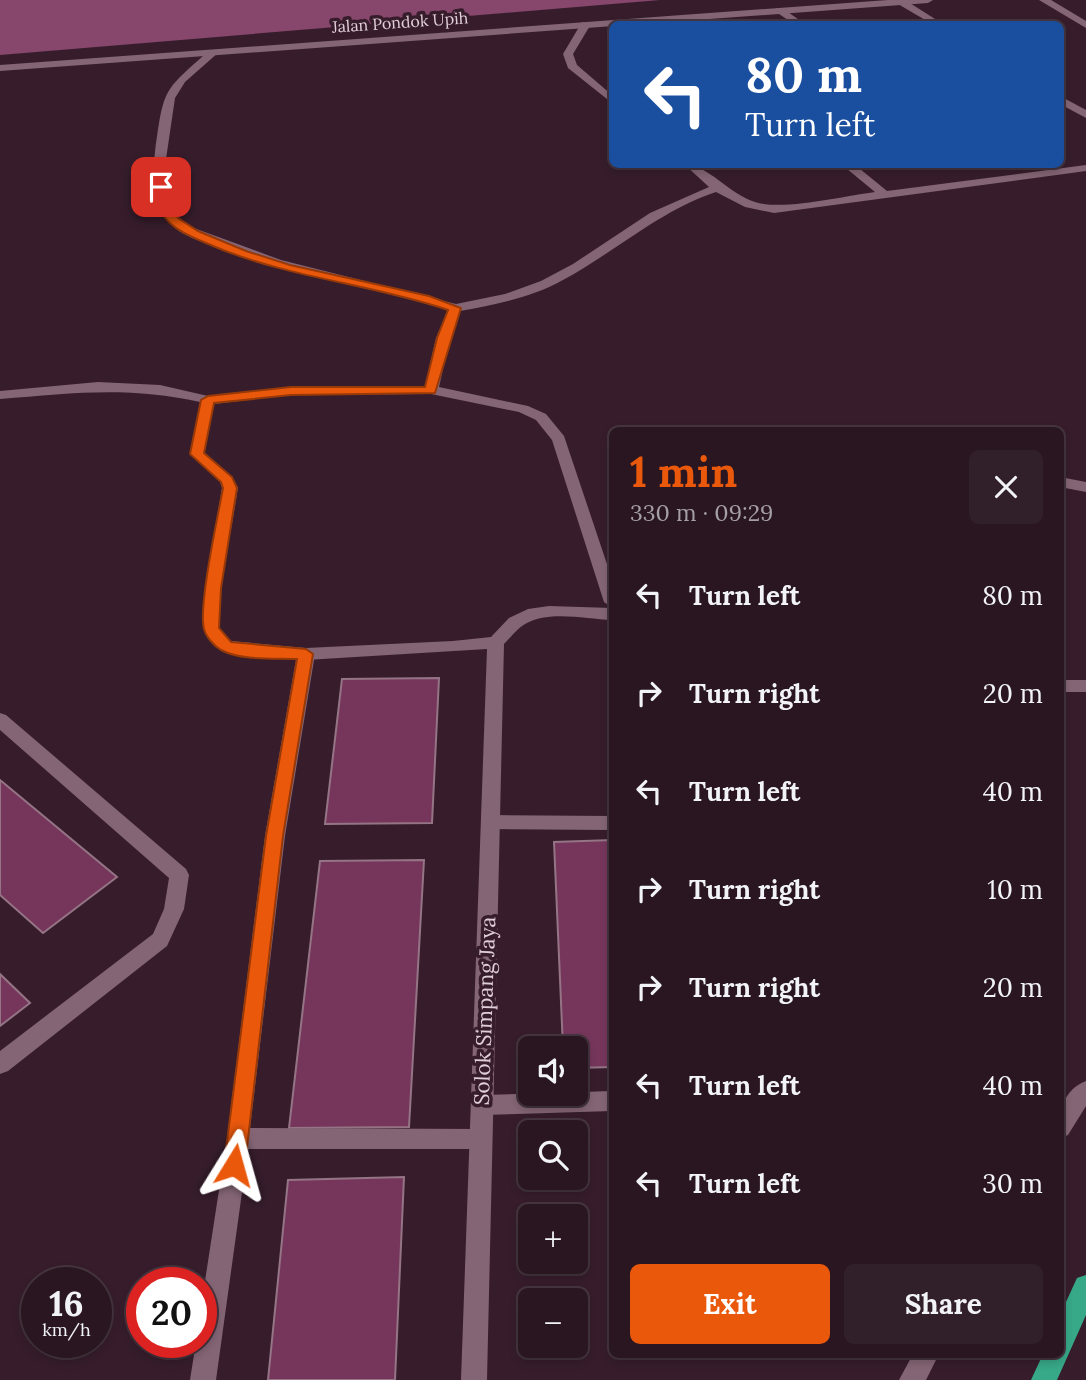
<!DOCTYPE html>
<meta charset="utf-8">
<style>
body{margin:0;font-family:Lora,serif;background:#311f2a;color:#f1f3f6;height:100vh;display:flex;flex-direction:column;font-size:26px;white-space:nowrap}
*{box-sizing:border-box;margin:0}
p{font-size:23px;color:#a59fa5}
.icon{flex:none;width:38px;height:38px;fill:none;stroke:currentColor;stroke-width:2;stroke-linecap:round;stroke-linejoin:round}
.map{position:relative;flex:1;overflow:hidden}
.drawer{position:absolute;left:609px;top:427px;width:455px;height:931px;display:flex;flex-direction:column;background:#291621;border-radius:10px;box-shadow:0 4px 10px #0003,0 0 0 2px #45353f}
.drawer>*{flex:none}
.top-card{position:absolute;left:609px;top:21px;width:455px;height:147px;border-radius:10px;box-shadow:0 4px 10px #0003,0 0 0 2px #45353f;background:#1a4fa0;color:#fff;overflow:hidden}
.controls{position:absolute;left:518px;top:1036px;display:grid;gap:14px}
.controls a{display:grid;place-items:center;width:70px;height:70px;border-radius:10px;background:#291621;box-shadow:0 4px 10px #0003,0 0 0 2px #45353f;font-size:35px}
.speed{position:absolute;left:21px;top:1267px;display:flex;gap:14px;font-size:35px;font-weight:700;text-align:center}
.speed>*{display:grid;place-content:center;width:91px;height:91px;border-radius:50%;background:#291621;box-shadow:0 4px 10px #0003,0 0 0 2px #45353f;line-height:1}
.speed small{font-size:18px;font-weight:400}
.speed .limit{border:10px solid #d22;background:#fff;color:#111}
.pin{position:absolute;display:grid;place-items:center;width:60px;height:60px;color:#fff;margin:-30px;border-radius:14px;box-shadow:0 4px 10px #0006}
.me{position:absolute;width:77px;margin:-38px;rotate:8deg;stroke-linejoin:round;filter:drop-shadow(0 0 5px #0008)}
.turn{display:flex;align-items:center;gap:24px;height:147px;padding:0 21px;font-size:32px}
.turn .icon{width:91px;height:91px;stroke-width:2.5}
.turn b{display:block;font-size:49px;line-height:60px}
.round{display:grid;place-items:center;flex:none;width:74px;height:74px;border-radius:10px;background:#311f2a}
.overview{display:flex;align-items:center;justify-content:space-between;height:119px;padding:0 21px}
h1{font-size:42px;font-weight:700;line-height:52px;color:#ea580c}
.primary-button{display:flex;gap:14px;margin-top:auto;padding:14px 21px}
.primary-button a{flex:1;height:80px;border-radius:10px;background:#ea580c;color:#fff;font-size:28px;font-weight:700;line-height:80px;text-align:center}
.primary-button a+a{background:#311f2a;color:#f1f3f6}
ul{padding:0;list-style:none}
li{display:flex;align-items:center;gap:21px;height:98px;padding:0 21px}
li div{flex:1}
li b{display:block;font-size:26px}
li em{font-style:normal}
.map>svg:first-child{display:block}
</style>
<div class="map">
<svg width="1086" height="1380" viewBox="0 0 1086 1380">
<rect width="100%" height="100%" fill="#371d2c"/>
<polygon fill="#87466c" points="0,0 660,0 0,55"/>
<g fill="#76365c" stroke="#947485" stroke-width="2">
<polygon points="439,678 432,823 325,824 342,679"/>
<polygon points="0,780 117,877 43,933 0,895"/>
<polygon points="612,840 612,1067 576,1068 576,1048 563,1048 554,842"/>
<polygon points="424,860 409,1127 289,1128 320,861"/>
<polygon points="0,974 30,1003 0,1026"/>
<polygon points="404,1177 395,1380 268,1380 288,1180"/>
</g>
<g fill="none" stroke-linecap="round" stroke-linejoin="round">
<g fill="#846575" fill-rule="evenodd">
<polygon points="1060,477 1086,482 1086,492 1060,487"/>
<polygon points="306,648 315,654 285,836 250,1128 481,1129 489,1132 492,1139 489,1146 481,1149 248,1149 216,1380 190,1380 196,1342 201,1342 201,1307 227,1138 265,836 297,654"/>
<polygon points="0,713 6,715 186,869 189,875 184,909 167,946 8,1071 0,1074 0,1051 153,934 164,909 169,878 0,730"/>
<polygon points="491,815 612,816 612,830 491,829 484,827 482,822 484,817"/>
<path d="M1086,1081V1106L1068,1135L1060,1138C1060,1115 1060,1091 1086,1081Z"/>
<polygon points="612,1091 612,1111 482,1115 474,1112 471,1105 474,1098 482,1095"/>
<polygon points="913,1354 939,1354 926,1380 899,1380"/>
</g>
<g fill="#846575" fill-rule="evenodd">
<polygon points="898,0 905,0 943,24 932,24 898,4"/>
<polygon points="1039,0 1051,0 1086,21 1086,28"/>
<polygon points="776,8 782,8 805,24 794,24 776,12"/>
<polygon points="582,22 591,24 573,54 577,65 612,95 612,103 568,68 563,54"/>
<path d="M210,50L219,52L185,82L175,98L166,159L168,194L177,216L191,227L281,260L456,304L505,294L541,281L573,264L650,213L709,187L684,164C707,164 729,194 755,202C783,211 844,196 875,192L841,164H854L887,191L1086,165V171L774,213L745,207L716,192C659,211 615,252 563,280C531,298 496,304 460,311L450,338L439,387L528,406L546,414L564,436L612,579V608L604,602L552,440L536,420L519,412L431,394L291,395L214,404L204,452L232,477L238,488L221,588L219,628L231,641L306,648L453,641L491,637L509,618L528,609L549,606L612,608V620C587,619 552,611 529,622C519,626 512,636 504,644L487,1380H461L487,649L306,660L244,656L220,650L210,641L203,628L205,588L222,488L220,482L190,454L200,402C129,386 72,393 0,399V391L98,382L160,385L208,396L291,387L425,386L436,338L448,310C371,287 292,275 217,247C201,241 181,236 170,223C153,204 152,176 155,152C164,88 162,92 210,50Z"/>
<polygon points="1060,96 1086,110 1086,118 1060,104"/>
<rect x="1060" y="680" width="26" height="12"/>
</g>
<polygon fill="#846575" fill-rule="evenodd" points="888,0 933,0 928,3 0,71 0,65"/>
<polygon fill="#37a888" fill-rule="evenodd" points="1086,1275 1086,1315 1057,1380 1031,1380 1043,1354 1060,1354 1060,1315 1077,1278"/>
</g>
<path fill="#ea580c" stroke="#983908" stroke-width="2" d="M157,184L166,187L169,204L178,218L198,231L246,251L290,265L429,296L461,308L435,393L291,395L214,403L204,453L232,477L237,488L221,588L219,628L231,642L306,649L313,654L283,836L245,1165L242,1172L234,1175L227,1172L224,1165L266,836L297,659C274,658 242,661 221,650C214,646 206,637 204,629C198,606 218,516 223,488L221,482L190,454L201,400L208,396L291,387H425L437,338L448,310C371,284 289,278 213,246C199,240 182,234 170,223C160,214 154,197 157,184Z"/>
<g text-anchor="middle" stroke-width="7" stroke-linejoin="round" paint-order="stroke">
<g font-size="16" fill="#e0ced8" stroke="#371d2c">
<text transform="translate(400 22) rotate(-4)" y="6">Jalan Pondok Upih</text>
</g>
<g font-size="21" fill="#e0ced8" stroke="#371d2c">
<text transform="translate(485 1011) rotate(-88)" y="7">Solok Simpang Jaya</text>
</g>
</g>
</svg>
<div class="controls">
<a><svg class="icon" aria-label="sound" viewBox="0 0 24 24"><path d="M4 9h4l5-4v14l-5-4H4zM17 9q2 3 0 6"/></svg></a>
<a><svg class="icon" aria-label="search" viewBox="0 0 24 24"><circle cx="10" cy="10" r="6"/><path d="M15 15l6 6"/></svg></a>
<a>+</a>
<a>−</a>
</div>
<div class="speed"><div>16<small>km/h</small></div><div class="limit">20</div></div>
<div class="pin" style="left:161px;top:187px;background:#d93025"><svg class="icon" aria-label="arrive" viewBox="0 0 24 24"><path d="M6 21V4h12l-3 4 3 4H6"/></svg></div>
<svg class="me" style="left:234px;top:1165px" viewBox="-20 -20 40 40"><path d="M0-17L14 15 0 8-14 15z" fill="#ea580c" stroke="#fff" stroke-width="4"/></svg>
<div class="top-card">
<div class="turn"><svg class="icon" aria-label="left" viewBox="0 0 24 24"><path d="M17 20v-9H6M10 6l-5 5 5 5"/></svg><div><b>80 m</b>Turn left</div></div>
</div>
<section class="drawer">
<div class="overview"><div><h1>1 min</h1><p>330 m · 09:29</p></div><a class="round"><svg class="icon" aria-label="close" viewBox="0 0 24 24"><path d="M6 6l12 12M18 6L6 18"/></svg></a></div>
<ul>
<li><svg class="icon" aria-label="left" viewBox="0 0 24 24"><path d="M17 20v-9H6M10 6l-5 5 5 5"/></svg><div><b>Turn left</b></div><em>80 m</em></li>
<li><svg class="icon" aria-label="right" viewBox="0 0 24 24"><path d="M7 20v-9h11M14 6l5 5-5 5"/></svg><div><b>Turn right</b></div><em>20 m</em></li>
<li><svg class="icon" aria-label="left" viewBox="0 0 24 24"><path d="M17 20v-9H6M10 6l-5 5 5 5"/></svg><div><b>Turn left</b></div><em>40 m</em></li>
<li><svg class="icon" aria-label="right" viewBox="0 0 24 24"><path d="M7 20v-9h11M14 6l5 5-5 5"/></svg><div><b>Turn right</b></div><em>10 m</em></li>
<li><svg class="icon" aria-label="right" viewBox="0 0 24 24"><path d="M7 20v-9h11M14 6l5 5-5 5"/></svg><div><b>Turn right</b></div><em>20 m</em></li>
<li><svg class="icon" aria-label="left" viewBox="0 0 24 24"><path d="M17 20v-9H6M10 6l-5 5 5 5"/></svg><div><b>Turn left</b></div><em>40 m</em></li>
<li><svg class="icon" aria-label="left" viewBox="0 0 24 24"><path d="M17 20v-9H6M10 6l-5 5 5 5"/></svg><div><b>Turn left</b></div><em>30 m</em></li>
</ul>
<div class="primary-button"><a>Exit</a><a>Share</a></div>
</section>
</div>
